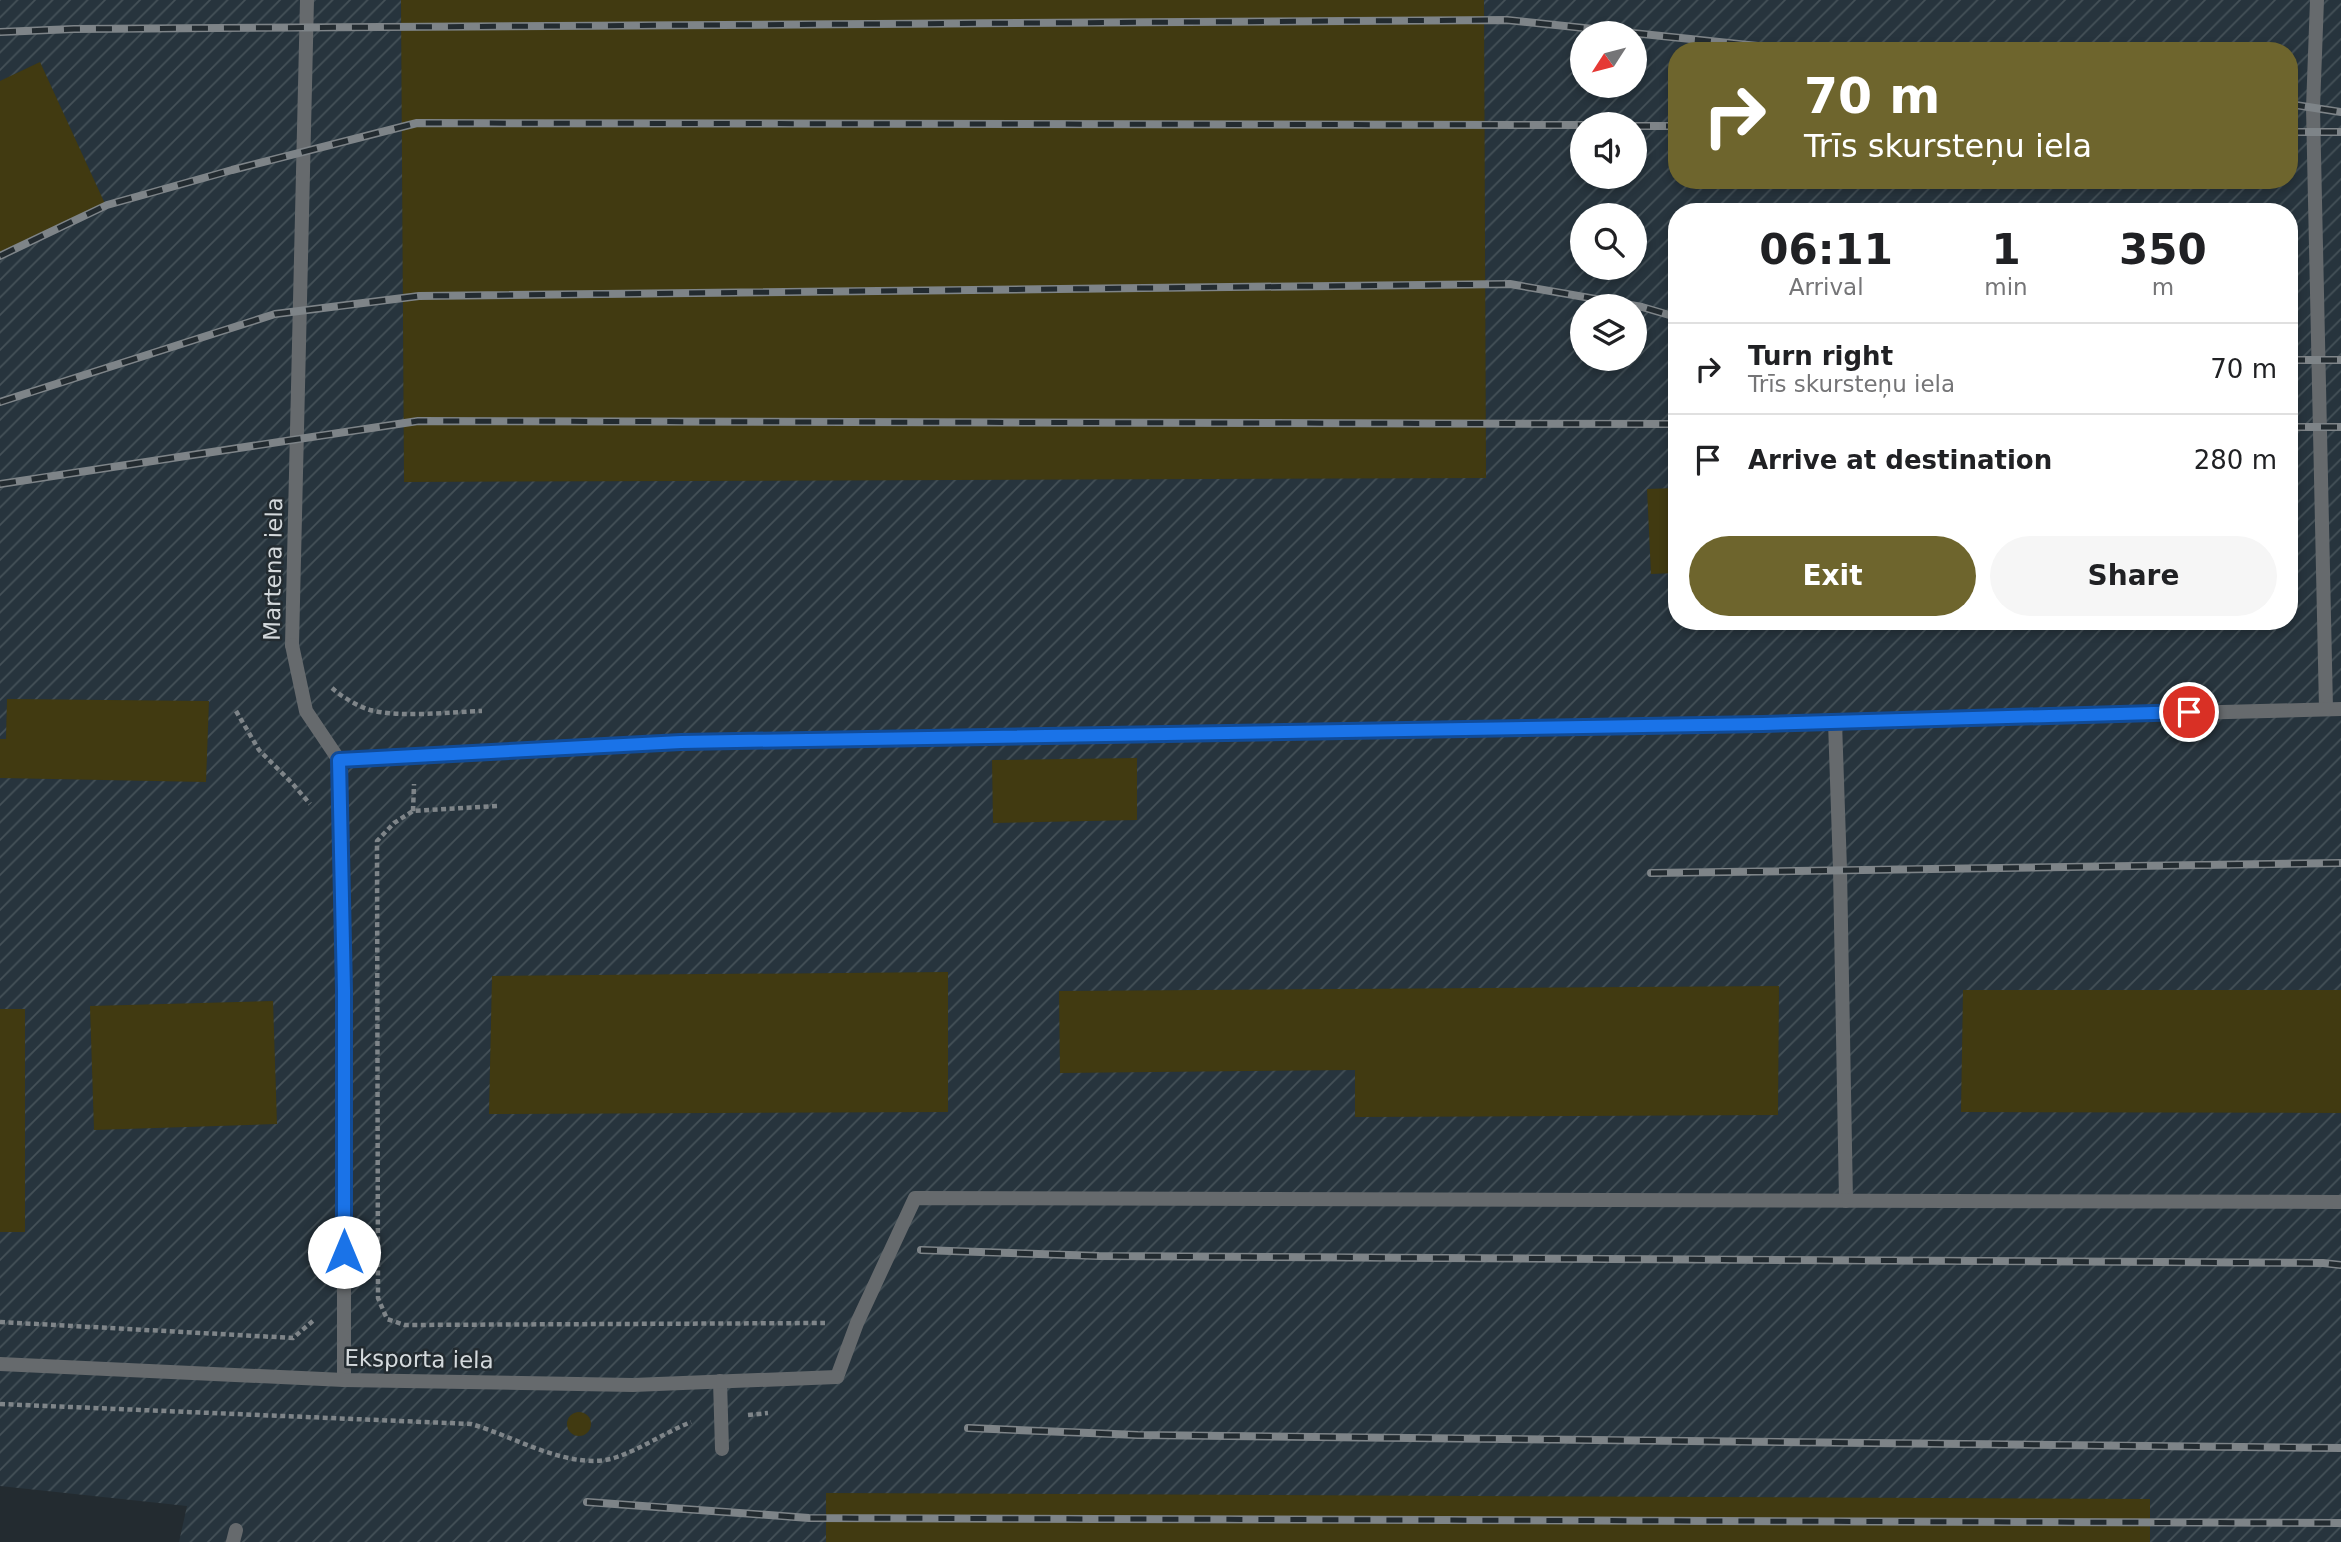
<!DOCTYPE html>
<meta charset="utf-8">
<style>
body{margin:0;font-family:"DejaVu Sans",sans-serif;background:#f6f6f6;color:#202124;height:100vh;display:flex;flex-direction:column;font-size:26px;white-space:nowrap}
*{box-sizing:border-box;margin:0}
p{font-size:23px;color:#757577}
.icon{flex:none;width:38px;height:38px;fill:none;stroke:currentColor;stroke-width:2;stroke-linecap:round;stroke-linejoin:round}
.map{position:relative;flex:1;overflow:hidden}
.side{position:absolute;left:1668px;top:203px;width:630px;height:427px;display:flex;flex-direction:column;background:#fff;border-radius:28px;box-shadow:0 4px 10px #0003}
.side>*{flex:none}
.guide{position:absolute;left:1668px;top:42px;width:630px;height:147px;border-radius:28px;box-shadow:0 4px 10px #0003;background:#6e652d;color:#fff;overflow:hidden}
.needle{width:46px;rotate:234deg}
.tools{position:absolute;left:1570px;top:21px;display:grid;gap:14px}
.tools a{display:grid;place-items:center;width:77px;height:77px;border-radius:50%;background:#fff;box-shadow:0 4px 10px #0003;font-size:35px}
.pin{position:absolute;display:grid;place-items:center;width:60px;height:60px;color:#fff;margin:-30px;border:4px solid #fff;border-radius:50%;box-shadow:0 2px 7px #0007}
.me{position:absolute;width:77px;margin:-38px;rotate:0deg;stroke-linejoin:round;filter:drop-shadow(0 0 5px #0008)}
.turn{display:flex;align-items:center;gap:24px;height:147px;padding:0 21px;font-size:32px}
.turn .icon{width:91px;height:91px;stroke-width:2.5}
.turn b{display:block;font-size:49px;line-height:60px}
.eta{display:flex;justify-content:space-evenly;align-items:center;height:119px;text-align:center}
.eta b{font-size:42px;font-weight:800;line-height:49px}
.action{display:flex;gap:14px;margin-top:auto;padding:14px 21px}
.action a{flex:1;height:80px;border-radius:42px;background:#6e652d;color:#fff;font-size:28px;font-weight:800;line-height:80px;text-align:center}
.action a+a{background:#f6f6f6;color:#202124}
ul{padding:0;list-style:none}
li{display:flex;align-items:center;gap:21px;height:91px;padding:0 21px;border-top:2px solid #e0e0e0}
li div{flex:1}
li b{display:block;font-size:26px}
li em{font-style:normal}
.map>svg:first-child{display:block}
</style>
<div class="map">
<svg width="2341" height="1542" viewBox="0 0 2341 1542">
<defs>
<pattern id="industrial-furrows" width="10" height="10" patternUnits="userSpaceOnUse" patternTransform="scale(1.75)"><rect width="10" height="10" fill="#27343d"/><path d="M-1 1l2-2M0 10L10 0M9 11l2-2" fill="none" stroke="#455158"/></pattern>
</defs>
<rect width="100%" height="100%" fill="#232b30"/>
<path fill="url(#industrial-furrows)" fill-rule="evenodd" d="M0,0H2341V1542H179L187,1506L0,1486ZM1582,33H1634V86H1582ZM1676,51H2289V180H1676ZM1582,124H1634V177H1582ZM1676,212H2289V621H1676ZM1582,215H1634V268H1582ZM1582,306H1634V359H1582Z"/>
<g fill="#413a11">
<polygon points="401,0 1484,0 1486,478 404,482"/>
<polygon points="40,62 106,206 0,256 0,81"/>
<polygon points="1676,488 1676,573 1651,574 1647,489"/>
<polygon points="7,699 209,701 206,782 0,778 0,739 6,739"/>
<polygon points="1137,758 1137,820 993,823 992,760"/>
<polygon points="948,972 948,1112 489,1114 492,976"/>
<polygon points="1779,986 1778,1115 1355,1117 1355,1070 1060,1073 1059,991"/>
<polygon points="1963,990 2341,990 2341,1113 1961,1112"/>
<polygon points="273,1001 277,1124 94,1130 90,1006"/>
<rect x="0" y="1009" width="25" height="223"/>
<circle cx="579" cy="1424" r="12"/>
<polygon points="826,1493 2150,1499 2150,1542 826,1542"/>
</g>
<g fill="none" stroke-linecap="round" stroke-linejoin="round">
<g stroke="#7f8589" stroke-width="4.5" stroke-dasharray="5 3.5" stroke-linecap="butt">
<path d="M332,688C342,697 357,706 370,710C401,718 450,712 482,711"/>
<polyline points="236,711 259,750 292,783 310,804"/>
<polyline points="497,806 413,811 394,823 377,841 378,1298 387,1319 405,1325 825,1323"/>
<polyline points="413,811 414,784"/>
<polyline points="0,1322 293,1338 314,1320"/>
<path d="M0,1404L471,1424C514,1436 573,1473 617,1457C643,1448 666,1432 691,1422"/>
<polyline points="748,1415 768,1413"/>
</g>
<g stroke="#666a6d" stroke-width="14">
<polyline points="2317,0 2313,108 2326,709"/>
<polyline points="292,645 307,0"/>
<polyline points="1835,722 1840,869 1846,1201"/>
<polyline points="486,752 682,742 1763,724 2341,709"/>
<polyline points="837,1377 857,1323 915,1198 2341,1202"/>
<polyline points="720,1381 722,1449"/>
<polyline points="233,1542 236,1530"/>
</g>
<g stroke="#666a6d" stroke-width="14">
<polyline points="292,645 306,711 339,760 344,990 344,1380"/>
<polyline points="339,760 486,752"/>
<polyline points="0,1364 344,1380 633,1385 837,1377"/>
</g>
<defs>
<g id="rail">
<polyline points="0,32 74,29 1507,20 1806,51"/>
<polyline points="2289,104 2341,112"/>
<polyline points="1634,126 1676,126"/>
<polyline points="2289,132 2341,132"/>
<polyline points="0,256 107,205 232,170 417,123 1582,125"/>
<polyline points="2289,360 2341,360"/>
<polyline points="0,402 275,314 419,296 1510,284 1642,307 1676,317"/>
<polyline points="2289,427 2341,427"/>
<polyline points="0,484 418,421 1676,424"/>
<polyline points="1651,873 2341,863"/>
<polyline points="921,1250 1099,1256 2323,1263 2341,1265"/>
<polyline points="968,1428 1138,1435 2341,1448"/>
<polyline points="587,1502 809,1518 2341,1523"/>
</g>
</defs>
<use href="#rail" stroke="#7e8488" stroke-width="8"/>
<use href="#rail" stroke="#232b30" stroke-width="5" stroke-dasharray="16" stroke-linecap="butt"/>
</g>
<g fill="none" stroke-linecap="round" stroke-linejoin="round">
<defs>
<polyline id="route" points="344,1252 344,990 339,760 681,742 1763,724 2189,712"/>
</defs>
<use href="#route" stroke="#114b97" stroke-width="18"/>
<use href="#route" stroke="#1a73e8" stroke-width="12"/>
</g>
<g text-anchor="middle" stroke-width="5" stroke-linejoin="round" paint-order="stroke">
<g font-size="23" fill="#d4d9dc" stroke="#232b30">
<text transform="translate(273 569) rotate(-89)" y="8">Martena iela</text>
<text transform="translate(419 1359) rotate(1)" y="8">Eksporta iela</text>
</g>
</g>
</svg>
<div class="tools">
<a><svg class="needle" viewBox="-14 -14 28 28"><path d="M0-13l5 13h-10z" fill="#e53935"/><path d="M0 13l5-13h-10z" fill="#757577"/></svg></a>
<a><svg class="icon" aria-label="sound" viewBox="0 0 24 24"><path d="M4 9h4l5-4v14l-5-4H4zM17 9q2 3 0 6"/></svg></a>
<a><svg class="icon" aria-label="search" viewBox="0 0 24 24"><circle cx="10" cy="10" r="6"/><path d="M15 15l6 6"/></svg></a>
<a><svg class="icon" aria-label="layers" viewBox="0 0 24 24"><path d="M12 4l9 5-9 5-9-5zM3 14l9 5 9-5"/></svg></a>
</div>
<div class="pin" style="left:2189px;top:712px;background:#d93025"><svg class="icon" aria-label="arrive" viewBox="0 0 24 24"><path d="M6 21V4h12l-3 4 3 4H6"/></svg></div>
<svg class="me" style="left:344px;top:1252px" viewBox="-20 -20 40 40"><circle r="19" fill="#fff"/><path d="M0-13L10 11 0 6-10 11z" fill="#1a73e8"/></svg>
<div class="guide">
<div class="turn"><svg class="icon" aria-label="right" viewBox="0 0 24 24"><path d="M7 20v-9h11M14 6l5 5-5 5"/></svg><div><b>70 m</b>Trīs skursteņu iela</div></div>
</div>
<section class="side">
<div class="eta">
<div><b>06:11</b><p>Arrival</p></div>
<div><b>1</b><p>min</p></div>
<div><b>350</b><p>m</p></div>
</div>
<ul>
<li><svg class="icon" aria-label="right" viewBox="0 0 24 24"><path d="M7 20v-9h11M14 6l5 5-5 5"/></svg><div><b>Turn right</b><p>Trīs skursteņu iela</p></div><em>70 m</em></li>
<li><svg class="icon" aria-label="arrive" viewBox="0 0 24 24"><path d="M6 21V4h12l-3 4 3 4H6"/></svg><div><b>Arrive at destination</b></div><em>280 m</em></li>
</ul>
<div class="action"><a>Exit</a><a>Share</a></div>
</section>
</div>
